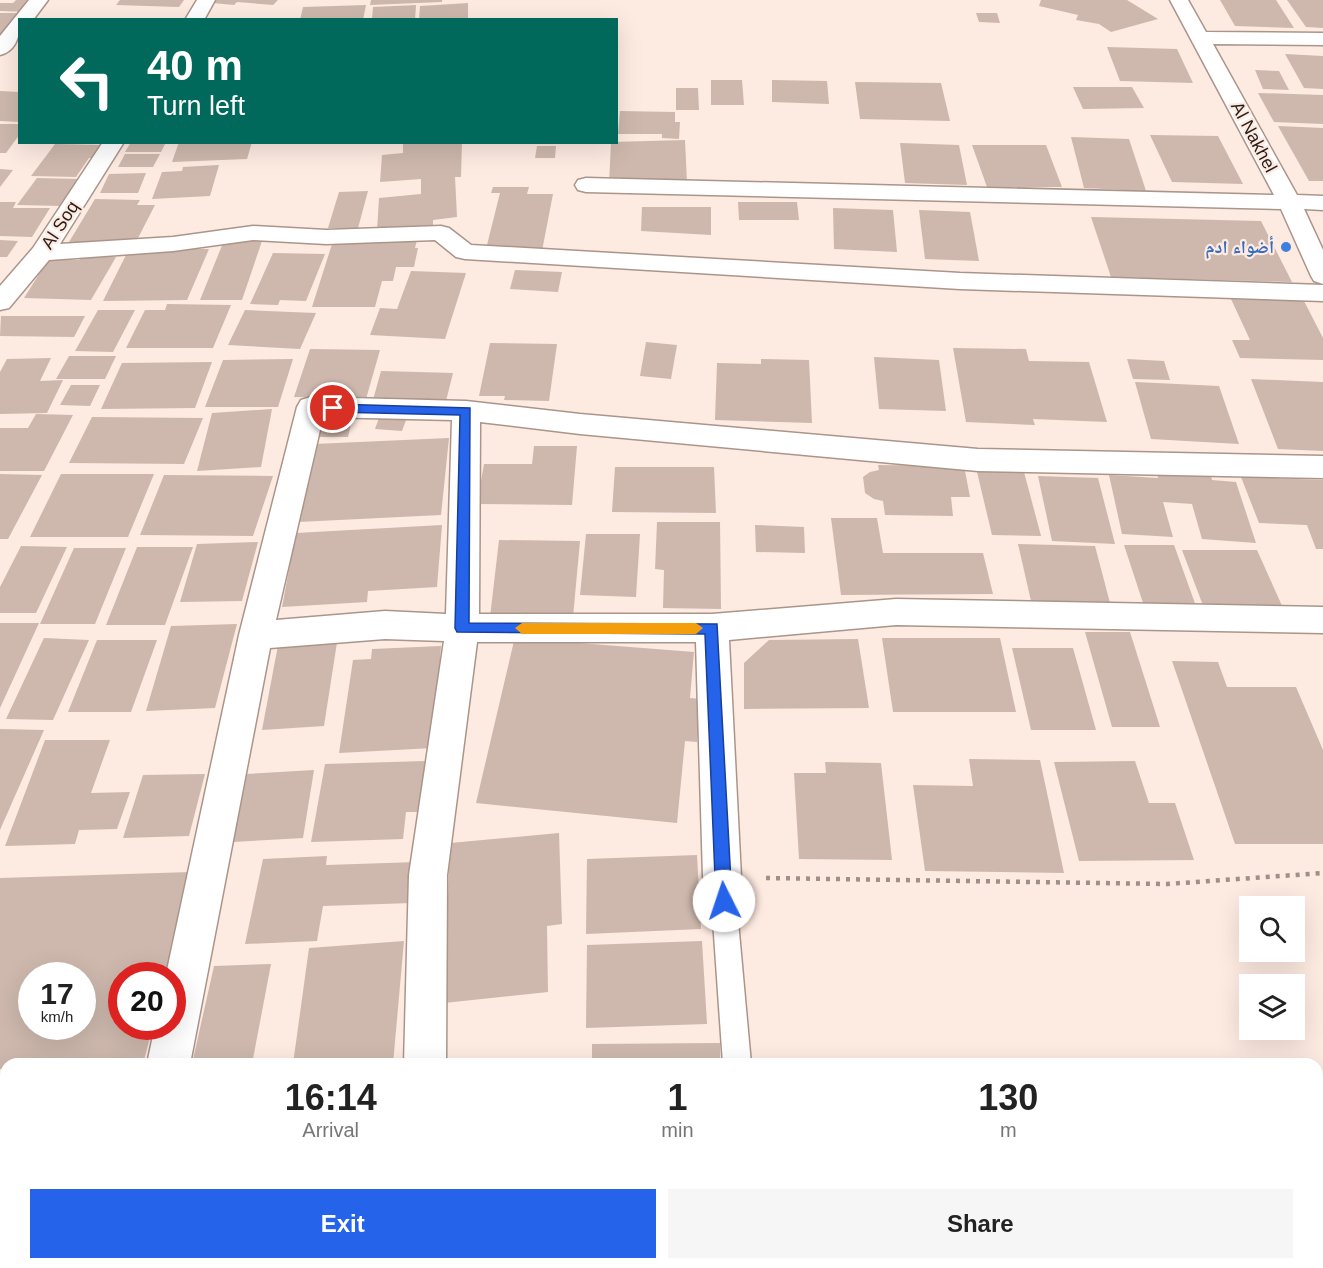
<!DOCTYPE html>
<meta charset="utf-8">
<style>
body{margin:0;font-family:Helvetica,"Noto Naskh Arabic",sans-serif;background:#f6f6f6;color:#222;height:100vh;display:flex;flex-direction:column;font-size:22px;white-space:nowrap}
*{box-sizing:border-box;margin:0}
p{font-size:20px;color:#767676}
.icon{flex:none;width:33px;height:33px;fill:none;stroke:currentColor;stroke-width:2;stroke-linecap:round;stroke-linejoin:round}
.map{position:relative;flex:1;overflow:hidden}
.drawer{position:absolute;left:0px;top:1058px;width:1323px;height:212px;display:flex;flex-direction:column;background:#fff;border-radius:18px 18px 0 0;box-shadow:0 6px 24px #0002}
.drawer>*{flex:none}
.banner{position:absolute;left:18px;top:18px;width:600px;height:126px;border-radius:0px;box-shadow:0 6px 24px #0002;background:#00695c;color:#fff;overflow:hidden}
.controls{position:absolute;left:1239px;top:896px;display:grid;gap:12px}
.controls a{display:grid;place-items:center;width:66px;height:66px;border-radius:0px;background:#fff;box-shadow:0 6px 24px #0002;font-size:30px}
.speed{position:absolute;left:18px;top:962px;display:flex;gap:12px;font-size:30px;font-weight:700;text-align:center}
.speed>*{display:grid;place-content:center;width:78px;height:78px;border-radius:50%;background:#fff;box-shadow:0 6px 24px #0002;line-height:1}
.speed small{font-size:15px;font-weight:400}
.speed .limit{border:9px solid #d22;background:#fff;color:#111}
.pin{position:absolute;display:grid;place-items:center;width:51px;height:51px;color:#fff;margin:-26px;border:3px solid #fff;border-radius:50%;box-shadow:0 2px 6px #0007}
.me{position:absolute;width:66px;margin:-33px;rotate:356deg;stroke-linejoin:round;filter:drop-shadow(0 0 4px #0008)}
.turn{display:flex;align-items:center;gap:21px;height:126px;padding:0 30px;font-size:27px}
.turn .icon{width:78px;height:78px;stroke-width:2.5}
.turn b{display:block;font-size:42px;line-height:51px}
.eta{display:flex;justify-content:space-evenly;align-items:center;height:102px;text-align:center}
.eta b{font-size:36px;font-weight:800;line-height:42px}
.cta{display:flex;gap:12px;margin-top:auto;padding:12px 30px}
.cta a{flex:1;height:69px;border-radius:0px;background:#2563eb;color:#fff;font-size:24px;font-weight:800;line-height:69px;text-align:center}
.cta a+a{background:#f6f6f6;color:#222}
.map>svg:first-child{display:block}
</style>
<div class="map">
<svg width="1323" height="1268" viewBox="0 0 1323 1268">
<rect width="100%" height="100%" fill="#fdeae1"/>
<g fill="#ceb8ad" fill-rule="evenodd">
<polygon points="16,0 38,0 28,12 0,11 0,3 13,3"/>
<polygon points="120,0 184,0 179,7 116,5"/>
<polygon points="215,0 278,0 273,5 237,2 234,5 212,3"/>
<polygon points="371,0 442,0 442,2 370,5"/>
<polygon points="1041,0 1127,0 1158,19 1111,32 1099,24 1076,20 1078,15 1039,6"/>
<polygon points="1220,0 1276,0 1294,28 1235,26"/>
<polygon points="1287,0 1323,0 1323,28 1306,27"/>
<polygon points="468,3 468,20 419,20 420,6"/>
<polygon points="366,5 363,20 300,20 303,7"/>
<polygon points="416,5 415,20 372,20 373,7"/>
<polygon points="0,13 28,13 20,20 0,46"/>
<polygon points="976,13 997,13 1000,23 979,22"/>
<polygon points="1107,47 1177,49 1193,83 1120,81"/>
<polygon points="1285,54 1323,56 1323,89 1304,88"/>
<polygon points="1255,70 1279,71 1289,90 1263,89"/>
<polygon points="711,80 742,80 744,105 711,105"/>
<polygon points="772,80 827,81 829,104 772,102"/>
<polygon points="855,82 941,83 950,121 860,119"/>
<polygon points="1073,87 1132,87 1144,108 1083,109"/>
<polygon points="676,88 698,88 699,110 676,110"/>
<polygon points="0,91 20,92 20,122 0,121"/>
<polygon points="1258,93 1323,95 1323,124 1274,122"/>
<polygon points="620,111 675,112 675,122 680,122 679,139 662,138 662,134 618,134"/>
<polygon points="0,124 20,124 20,134 6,153 0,153"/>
<polygon points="1278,126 1323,128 1323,181 1309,181"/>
<polygon points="1150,135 1218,136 1243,184 1172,182"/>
<polygon points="1071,137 1129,139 1146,191 1084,188"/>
<polygon points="685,140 687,183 609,184 611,142"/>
<polygon points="131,142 166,142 161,152 125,152"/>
<polygon points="179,142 252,142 247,159 172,162"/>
<polygon points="403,142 462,142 461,177 455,177 457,217 433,220 433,226 377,231 379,198 421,194 421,179 380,182 382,155 403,153"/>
<polygon points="900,143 959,145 967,185 905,183"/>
<polygon points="55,144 103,145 93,158 89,158 76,177 31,176"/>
<polygon points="972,145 1046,145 1062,187 987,187"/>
<polygon points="537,146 556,146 555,158 535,158"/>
<polygon points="125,154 160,154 153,167 118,167"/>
<polygon points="219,165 210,196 152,199 162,172 182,171 183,167"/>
<polygon points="0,169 13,170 0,187"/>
<polygon points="146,173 138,193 100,193 109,174"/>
<polygon points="37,178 81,179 62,206 17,205"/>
<polygon points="493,187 529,187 527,194 553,194 542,251 486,249 500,193 491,193"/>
<polygon points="368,191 358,228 328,228 339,192"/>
<polygon points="95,199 140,200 137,205 155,205 136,242 69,242"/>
<polygon points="0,202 16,202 13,208 50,208 32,237 0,236"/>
<polygon points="738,202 797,202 799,220 739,220"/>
<polygon points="642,207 711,207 711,235 641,231"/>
<polygon points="833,208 893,210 897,252 834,249"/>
<polygon points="919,210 970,212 979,261 925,259"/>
<polygon points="1091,217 1261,221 1292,282 1111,277"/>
<polygon points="0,240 18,241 7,257 0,257"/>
<polygon points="417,240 415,248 418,248 414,267 396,267 393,281 382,281 375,307 312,307 333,241"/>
<polygon points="246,241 262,241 242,300 200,300 223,243"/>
<polygon points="129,249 209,249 187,300 103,301"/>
<polygon points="273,253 325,254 306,301 280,300 278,305 250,304"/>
<polygon points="82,256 116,257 91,300 24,298 48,260 79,260"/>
<polygon points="515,270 562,272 558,292 510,289"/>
<polygon points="411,271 466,273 445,339 370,335 380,308 397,309"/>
<polygon points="1231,299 1304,301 1323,338 1323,360 1240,358 1232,340 1250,340"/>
<polygon points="167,304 231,305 213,348 126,348 145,310 165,310"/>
<polygon points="98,310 135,310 113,352 75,351"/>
<polygon points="245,310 316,313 300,349 228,345"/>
<polygon points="1,316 85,316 74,337 0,336"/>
<polygon points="646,342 677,345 671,379 640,376"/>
<polygon points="490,343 557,344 549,401 504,400 505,396 479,396"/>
<polygon points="953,348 1026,349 1029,361 1089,362 1107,422 1033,419 1035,425 966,422"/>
<polygon points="310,349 380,350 366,399 294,397"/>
<polygon points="69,356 116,356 105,379 56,379"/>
<polygon points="874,357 939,360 946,411 879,409"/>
<polygon points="51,358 40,381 63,380 47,413 0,414 0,372 7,359"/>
<polygon points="293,359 278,407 205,407 223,360"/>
<polygon points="761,359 809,360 812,423 715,420 717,363 761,364"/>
<polygon points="1127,359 1164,361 1170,380 1133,379"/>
<polygon points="212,362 195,408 101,409 122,363"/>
<polygon points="381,371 453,373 446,401 373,400"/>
<polygon points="1251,379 1323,382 1323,451 1278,449"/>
<polygon points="1135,382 1219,386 1239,444 1151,439"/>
<polygon points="71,385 100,385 90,406 60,405"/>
<polygon points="272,409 261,467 197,471 212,413"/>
<polygon points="36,414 73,415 44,471 0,471 0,428 28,428"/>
<polygon points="92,417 203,418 184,464 69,463"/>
<polygon points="379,418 406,420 402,431 375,429"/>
<polygon points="314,420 352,420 348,437 309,437"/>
<polygon points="449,438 441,515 298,522 314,444"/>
<polygon points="534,446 577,446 572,505 477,504 484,464 532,464"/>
<polygon points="878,465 964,466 970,497 951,497 953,516 885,515 883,501 874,499 865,493 863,477 870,472 879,470"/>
<polygon points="615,467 714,467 716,513 612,512"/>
<polygon points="1156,468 1210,471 1212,480 1236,482 1256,543 1202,539 1192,504 1163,502 1173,537 1122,534 1109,475 1158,478"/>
<polygon points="977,472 1024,472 1041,536 992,535"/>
<polygon points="0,474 42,475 8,539 0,539"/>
<polygon points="61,474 154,474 128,537 30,537"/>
<polygon points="164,475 273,476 253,536 140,535"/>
<polygon points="1038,476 1098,478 1115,544 1052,541"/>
<polygon points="1241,477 1323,480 1323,549 1316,549 1307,525 1259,523"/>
<polygon points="831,518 877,518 883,553 983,553 993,594 841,595"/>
<polygon points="657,522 720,522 721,609 663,608 664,570 655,569"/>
<polygon points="442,525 437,587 368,591 367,602 282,607 296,533"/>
<polygon points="755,525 804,527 805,553 756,552"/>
<polygon points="586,534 640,534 636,597 580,595"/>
<polygon points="499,540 580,541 573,617 490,617"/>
<polygon points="258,542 242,601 180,602 197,544"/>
<polygon points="1018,544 1095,546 1110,603 1031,601"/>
<polygon points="1124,545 1174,545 1197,609 1145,609"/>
<polygon points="21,546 67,547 36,613 0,613 0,587"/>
<polygon points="137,547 193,547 165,625 106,625"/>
<polygon points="74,548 126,548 95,624 40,624"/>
<polygon points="1182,550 1257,550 1283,608 1204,608"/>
<polygon points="0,623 39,623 0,708"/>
<polygon points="237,624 215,708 146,711 171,626"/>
<polygon points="1085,632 1130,632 1160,727 1112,727"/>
<polygon points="338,636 324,726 262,730 279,640"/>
<polygon points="44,638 89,640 53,720 6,719"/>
<polygon points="882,638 1000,638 1016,712 893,712"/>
<polygon points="858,639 869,708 744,709 744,663 769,640"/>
<polygon points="97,640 157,640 131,712 68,712"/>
<polygon points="541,640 694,652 690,698 701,699 697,742 685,741 677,823 476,803 514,641 540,643"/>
<polygon points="441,646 433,748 339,753 353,660 371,659 372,649"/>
<polygon points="1012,648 1073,648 1096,730 1031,730"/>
<polygon points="1172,661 1218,662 1227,687 1296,687 1323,750 1323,844 1235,844"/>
<polygon points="0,729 44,730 0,830"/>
<polygon points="45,740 110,740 91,793 130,792 117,829 79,830 75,844 5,846"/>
<polygon points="969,759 1040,760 1064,873 925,871 913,785 973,786"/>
<polygon points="425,761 419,812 406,812 403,839 311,842 325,764"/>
<polygon points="1135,761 1149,803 1175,803 1194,860 1079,861 1054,762"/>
<polygon points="825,762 881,763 892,860 799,859 794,773 826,773"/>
<polygon points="314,770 303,838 233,842 247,774"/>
<polygon points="205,774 189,836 123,838 143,775"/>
<polygon points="559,833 562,924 547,926 548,992 444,1003 450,843"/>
<polygon points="697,855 701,929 586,934 587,859"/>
<polygon points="327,856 326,865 417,862 412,903 323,906 317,941 245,944 263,859"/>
<path d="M191,872L165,975H122V1026H153L143,1064H6V1069H0V878ZM32,975H82V1026H32Z"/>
<polygon points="404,941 393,1064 293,1064 309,948"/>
<polygon points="702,941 707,1024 586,1028 587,945"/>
<polygon points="271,964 252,1064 192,1064 214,966"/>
<polygon points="720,1043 720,1064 592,1064 592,1044"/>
<polygon points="6,1167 6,1263 105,1263 104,1268 0,1268 0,1185"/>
<polygon points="157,1263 195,1263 195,1265 156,1267"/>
</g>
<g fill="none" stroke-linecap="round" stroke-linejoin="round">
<defs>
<g id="lane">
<polygon points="722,865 731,869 734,877 751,1064 723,1064 710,877 713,869"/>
<rect x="735" y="1263" width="30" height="5"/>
</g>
<g id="street">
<path d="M29,0H48L33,20H20C20,34 17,51 0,55V36Z"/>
<polygon points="197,0 215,0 204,20 185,20"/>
<polygon points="1170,0 1188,0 1206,32 1323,33 1323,45 1213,44 1297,195 1323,196 1323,210 1304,209 1323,250 1323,284 1314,281 1311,276 1281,209 586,192 578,190 575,185 578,180 586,178 1274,195"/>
<polygon points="103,142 124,142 60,244 173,237 253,226 326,230 441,226 449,228 471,245 960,273 1323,285 1323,301 960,289 465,259 456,257 435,240 326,244 253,240 173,251 49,260 9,308 0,310 0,286 33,248"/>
<path d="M311,397L466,401L580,414L978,449L1323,456V478L978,471L580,434L480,422L479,614H712L896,599L1323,607V633L896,625L729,640L741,877L736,890L722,896L708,890L703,877L696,642H477L447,875L446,1064H404L409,875L444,641L385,639L270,648L190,1064H147L155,1026H172V975H166L239,635L297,407L301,400ZM323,417L452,420L446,614L385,611L276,620Z"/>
<polygon points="104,1263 152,1263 151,1268 103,1268"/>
<polygon points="397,1263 445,1263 444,1268 396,1268"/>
</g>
</defs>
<use href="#lane" stroke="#ab958b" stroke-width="3"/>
<use href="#street" stroke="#ab958b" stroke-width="3"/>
<polyline stroke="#9e8f89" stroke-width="4.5" stroke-dasharray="4 6" stroke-linecap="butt" points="766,878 1167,884 1323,873"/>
<use href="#lane" fill="#fff" fill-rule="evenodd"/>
<use href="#street" fill="#fff" fill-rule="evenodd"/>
</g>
<polygon fill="#2563eb" stroke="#184099" stroke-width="1.5" points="333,404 470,408 469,623 717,624 732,901 730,906 724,909 718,906 716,901 705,634 457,632 455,628 460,415 333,412 327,408"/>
<polygon fill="#f59e0b" points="522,623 696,623 703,628 696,634 522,634 515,628"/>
<circle fill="#3f7fe0" stroke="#fdeae1" stroke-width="2" cx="1286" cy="247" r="6"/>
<g text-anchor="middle" stroke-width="4.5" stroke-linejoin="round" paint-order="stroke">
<g font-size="18" fill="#271e1b" stroke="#fdeae1">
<text transform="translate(1254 137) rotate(62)" y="6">Al Nakhel</text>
<text transform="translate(60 225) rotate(-57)" y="6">Al Soq</text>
</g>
<g font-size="18" font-weight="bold" fill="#366cbe" stroke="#fdeae1" text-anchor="end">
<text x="1274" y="253">أضواء ادم</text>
</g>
</g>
</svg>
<div class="controls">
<a><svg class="icon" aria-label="search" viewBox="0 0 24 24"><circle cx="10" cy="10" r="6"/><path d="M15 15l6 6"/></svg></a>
<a><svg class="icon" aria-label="layers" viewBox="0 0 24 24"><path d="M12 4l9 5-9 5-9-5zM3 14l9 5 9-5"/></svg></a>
</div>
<div class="speed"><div>17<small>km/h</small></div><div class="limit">20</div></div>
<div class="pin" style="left:333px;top:408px;background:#d93025"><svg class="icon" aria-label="arrive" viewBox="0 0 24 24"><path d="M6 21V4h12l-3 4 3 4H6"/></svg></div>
<svg class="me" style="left:724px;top:901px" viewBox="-20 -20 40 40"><circle r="19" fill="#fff"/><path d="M0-13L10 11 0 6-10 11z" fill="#2563eb"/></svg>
<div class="banner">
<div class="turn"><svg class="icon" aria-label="left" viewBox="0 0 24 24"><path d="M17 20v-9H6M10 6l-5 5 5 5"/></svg><div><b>40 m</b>Turn left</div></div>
</div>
<section class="drawer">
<div class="eta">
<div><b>16:14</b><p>Arrival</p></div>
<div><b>1</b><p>min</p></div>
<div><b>130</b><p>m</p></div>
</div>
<div class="cta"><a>Exit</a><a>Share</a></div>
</section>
</div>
